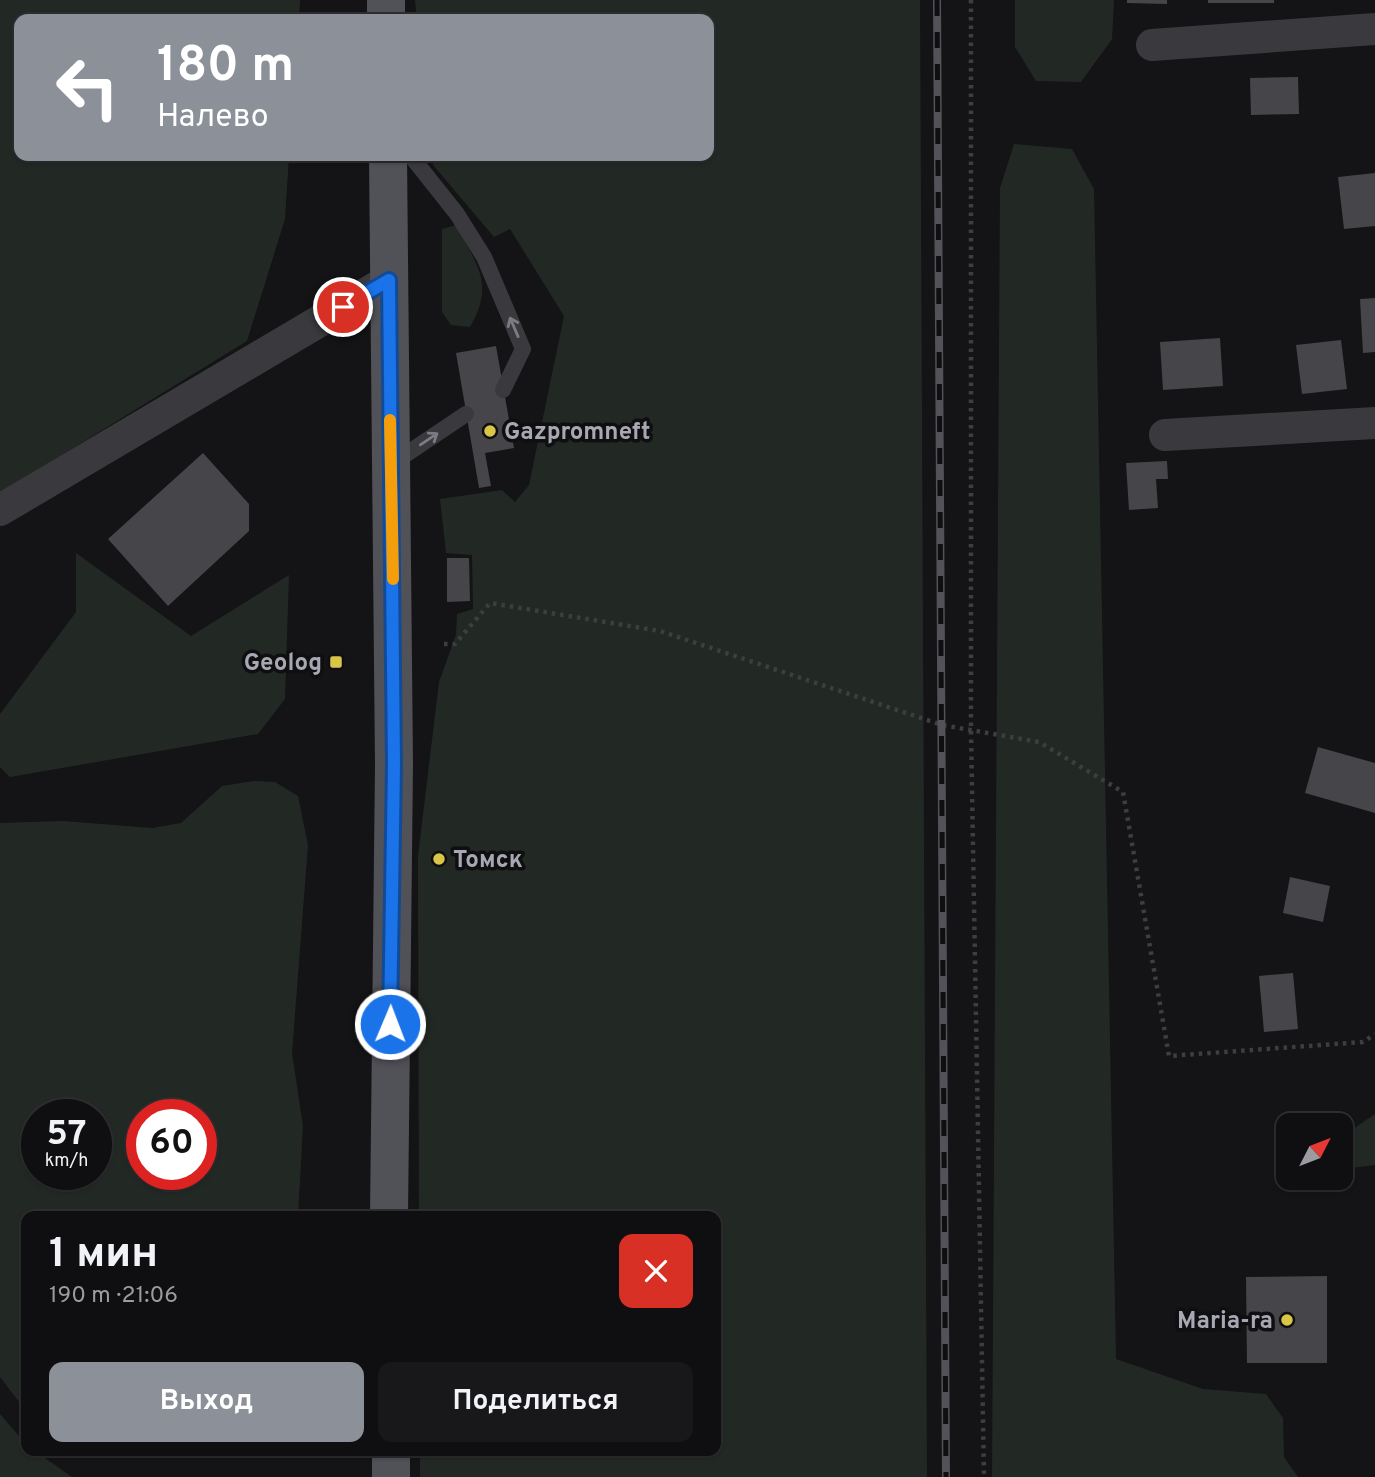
<!DOCTYPE html>
<html lang="ru">
<meta charset="utf-8">
<style>
body{margin:0;font-family:Overpass,sans-serif;background:#181719;color:#f1f3f6;height:100vh;display:flex;flex-direction:column;font-size:26px;white-space:nowrap}
*{box-sizing:border-box;margin:0}
p{font-size:23px;color:#9b9c9f}
.icon{flex:none;width:38px;height:38px;fill:none;stroke:currentColor;stroke-width:2;stroke-linecap:round;stroke-linejoin:round}
.map{position:relative;flex:1;overflow:hidden}
.panel{position:absolute;left:21px;top:1211px;width:700px;height:245px;display:flex;flex-direction:column;background:#0f0e10;border-radius:14px;box-shadow:0 2px 5px #0004,0 0 0 2px #2f2e30}
.panel>*{flex:none}
.banner{position:absolute;left:14px;top:14px;width:700px;height:147px;border-radius:14px;box-shadow:0 2px 5px #0004,0 0 0 2px #2f2e30;background:#8c9099;color:#fff;overflow:hidden}
.needle{width:46px;rotate:48deg}
.controls{position:absolute;left:1276px;top:1113px;display:grid;gap:14px}
.controls a{display:grid;place-items:center;width:77px;height:77px;border-radius:14px;background:#0f0e10;box-shadow:0 2px 5px #0004,0 0 0 2px #2f2e30;font-size:35px}
.speed{position:absolute;left:21px;top:1099px;display:flex;gap:14px;font-size:35px;font-weight:700;text-align:center}
.speed>*{display:grid;place-content:center;width:91px;height:91px;border-radius:50%;background:#0f0e10;box-shadow:0 2px 5px #0004,0 0 0 2px #2f2e30;line-height:1}
.speed small{font-size:18px;font-weight:400}
.speed .limit{border:10px solid #d22;background:#fff;color:#111}
.pin{position:absolute;display:grid;place-items:center;width:60px;height:60px;color:#fff;margin:-30px;border:4px solid #fff;border-radius:50%;box-shadow:0 2px 7px #0007}
.me{position:absolute;width:77px;margin:-38px;rotate:1deg;stroke-linejoin:round;filter:drop-shadow(0 0 5px #0008)}
.turn{display:flex;align-items:center;gap:24px;height:147px;padding:0 28px;font-size:32px}
.turn .icon{width:91px;height:91px;stroke-width:2.5}
.turn b{display:block;font-size:49px;line-height:60px}
.round{display:grid;place-items:center;flex:none;width:74px;height:74px;border-radius:14px;background:#181719}
.head{display:flex;align-items:center;justify-content:space-between;height:119px;padding:0 28px}
h1{font-size:42px;font-weight:700;line-height:52px}
.action{display:flex;gap:14px;margin-top:auto;padding:14px 28px}
.action a{flex:1;height:80px;border-radius:14px;background:#8c9099;color:#fff;font-size:28px;font-weight:700;line-height:80px;text-align:center}
.action a+a{background:#181719;color:#f1f3f6}
.map>svg:first-child{display:block}
</style>
<div class="map">
<svg width="1375" height="1477" viewBox="0 0 1375 1477">
<rect width="100%" height="100%" fill="#141315"/>
<g fill="#222925" fill-rule="evenodd">
<polygon points="0,0 300,0 299,19 19,19 19,156 289,156 285,219 247,341 0,493"/>
<polygon points="415,0 920,0 927,1477 420,1477 420,1451 716,1451 716,1216 419,1216 418,856 439,682 456,635 457,614 473,609 472,555 446,553 440,499 502,490 515,502 529,485 564,316 510,229 494,237 433,165 431,156 709,156 709,19 417,19"/>
<polygon points="1015,0 1114,0 1112,39 1081,82 1036,81 1015,47"/>
<polygon points="1014,144 1072,149 1094,189 1116,1359 1203,1389 1266,1394 1283,1418 1284,1457 1298,1477 992,1477 1000,188"/>
<path d="M456,225C477,265 495,284 470,327L451,325L442,312V229Z"/>
<polygon points="76,553 191,636 289,575 285,699 258,734 10,777 0,767 0,714 76,612"/>
<path d="M254,781L275,782L298,796L308,845L292,1053L303,1126L298,1216H26V1411L0,1377V823L63,821L152,828L181,823L222,786ZM37,1115H96V1174H37ZM142,1115H201V1174H142Z"/>
<polygon points="1375,1114 1375,1165 1351,1168 1341,1157 1341,1137"/>
<polygon points="0,1414 26,1444 26,1451 35,1451 72,1477 0,1477"/>
</g>
<g fill="#464549">
<polygon points="1127,0 1167,0 1167,4 1127,3"/>
<rect x="1208" y="0" width="66" height="3"/>
<polygon points="1298,77 1299,114 1251,115 1250,78"/>
<polygon points="1375,173 1375,226 1344,229 1338,177"/>
<polygon points="1375,298 1375,352 1363,353 1360,299"/>
<polygon points="1220,338 1223,386 1163,390 1160,342"/>
<polygon points="1341,340 1347,389 1302,394 1296,345"/>
<polygon points="496,346 514,448 485,453 491,486 479,488 456,353"/>
<polygon points="203,453 249,504 249,531 168,606 108,539"/>
<polygon points="1167,461 1168,479 1156,479 1158,508 1129,510 1126,463"/>
<polygon points="447,558 469,558 470,601 447,602"/>
<polygon points="1318,747 1375,763 1375,813 1305,793"/>
<polygon points="1290,877 1330,886 1323,922 1283,913"/>
<polygon points="1293,973 1298,1029 1264,1032 1259,976"/>
<polygon points="1327,1276 1327,1363 1247,1363 1246,1277"/>
</g>
<g fill="none" stroke-linecap="round" stroke-linejoin="round">
<g stroke="#3d3d42" stroke-width="4.5" stroke-dasharray="3.5 5" stroke-linecap="butt">
<polyline points="971,0 971,731 984,1477"/>
<polyline points="444,644 455,644 490,603 660,631 942,725 1039,742 1123,792 1169,1056 1363,1042 1375,1034"/>
</g>
<g stroke="#3a3a3e" stroke-width="16">
<polyline points="411,156 457,214 484,257 523,349 503,390"/>
<polyline points="393,463 466,414"/>
</g>
<g stroke="#3a3a3e" stroke-width="32">
<polyline points="1152,45 1375,29"/>
<polyline points="1165,435 1375,423"/>
<polyline points="0,510 389,280"/>
</g>
<g stroke="#515158" stroke-width="38">
<polyline points="386,0 386,19"/>
<polyline points="388,156 394,765 389,1216"/>
<polyline points="391,1451 391,1477"/>
</g>
<defs>
<polyline id="rail" points="937,0 946,1477"/>
</defs>
<use href="#rail" stroke="#525258" stroke-width="8"/>
<use href="#rail" stroke="#0f0e10" stroke-width="5" stroke-dasharray="16" stroke-linecap="butt"/>
</g>
<defs><path id="oneway-shaft" d="M-6 0H5M1.5-3L5.5 0L1.5 3" fill="none" stroke-width="1.6" stroke-linecap="round" stroke-linejoin="round" transform="scale(1.75)"/></defs>
<g stroke="#7b7c84">
<use href="#oneway-shaft" transform="translate(514 327) rotate(-113)"/>
<use href="#oneway-shaft" transform="translate(429 439) rotate(-34)"/>
</g>
<g fill="none" stroke-linecap="round" stroke-linejoin="round">
<defs>
<polyline id="route" points="343,307 389,280 394,765 390,1024"/>
</defs>
<use href="#route" stroke="#114b97" stroke-width="18"/>
<use href="#route" stroke="#1a73e8" stroke-width="12"/>
<polyline stroke="#f59e0b" stroke-width="12" points="390,420 393,579"/>
</g>
<g fill="#dac646" stroke="#0f0e10" stroke-width="2.5">
<circle cx="490" cy="431" r="7"/>
<rect x="329" y="655" width="14" height="14" rx="3.5"/>
<circle cx="439" cy="859" r="7"/>
<circle cx="1287" cy="1320" r="7"/>
</g>
<g text-anchor="middle" stroke-width="7" stroke-linejoin="round" paint-order="stroke">
<g font-size="24" font-weight="bold" fill="#a7a8b3" stroke="#0f0e10" text-anchor="start">
<text x="504" y="439">Gazpromneft</text>
<text x="322" y="670" text-anchor="end">Geolog</text>
<text x="453" y="867">Томск</text>
<text x="1273" y="1328" text-anchor="end">Maria-ra</text>
</g>
</g>
</svg>
<div class="controls">
<a><svg class="needle" viewBox="-14 -14 28 28"><path d="M0-13l5 13h-10z" fill="#e53935"/><path d="M0 13l5-13h-10z" fill="#9b9c9f"/></svg></a>
</div>
<div class="speed"><div>57<small>km/h</small></div><div class="limit">60</div></div>
<div class="pin" style="left:343px;top:307px;background:#d93025"><svg class="icon" aria-label="arrive" viewBox="0 0 24 24"><path d="M6 21V4h12l-3 4 3 4H6"/></svg></div>
<svg class="me" style="left:390px;top:1024px" viewBox="-20 -20 40 40"><circle r="17" fill="#1a73e8" stroke="#fff" stroke-width="3"/><path d="M0-11L8 9 0 5-8 9z" fill="#fff"/></svg>
<div class="banner">
<div class="turn"><svg class="icon" aria-label="left" viewBox="0 0 24 24"><path d="M17 20v-9H6M10 6l-5 5 5 5"/></svg><div><b>180 m</b>Налево</div></div>
</div>
<section class="panel">
<div class="head"><div><h1>1 мин</h1><p>190 m · 21:06</p></div><a class="round" style="background:#d93025;color:#fff"><svg class="icon" aria-label="close" viewBox="0 0 24 24"><path d="M6 6l12 12M18 6L6 18"/></svg></a></div>
<div class="action"><a>Выход</a><a>Поделиться</a></div>
</section>
</div>
